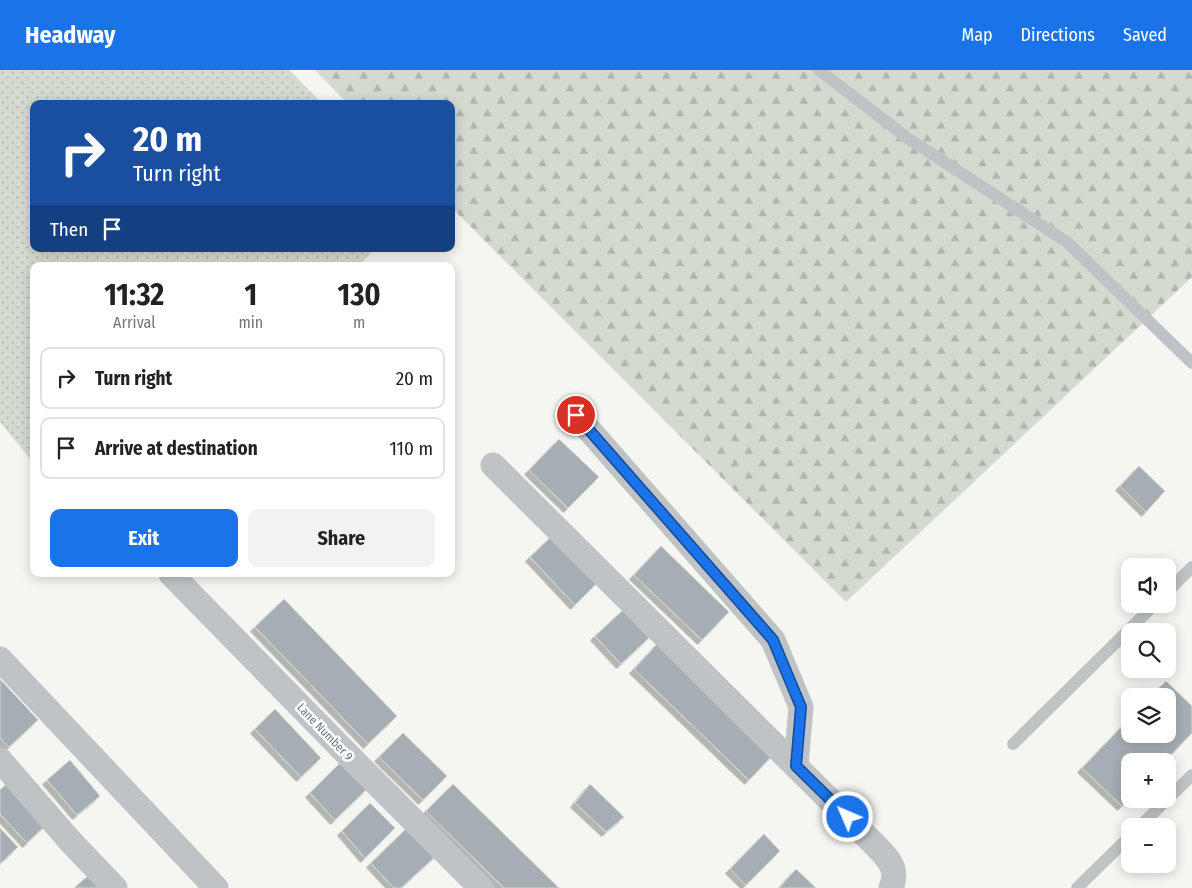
<!DOCTYPE html>
<meta charset="utf-8">
<style>
body{margin:0;font-family:"Fira Sans Condensed",sans-serif;background:#f2f2f2;color:#222;height:100vh;display:flex;flex-direction:column;font-size:19px;white-space:nowrap}
*{box-sizing:border-box;margin:0}
p{font-size:16px;color:#767676}
.icon{flex:none;width:28px;height:28px;fill:none;stroke:currentColor;stroke-width:2;stroke-linecap:round;stroke-linejoin:round}
.map{position:relative;flex:1;overflow:hidden}
.panel{position:absolute;left:30px;top:192px;width:425px;height:315px;display:flex;flex-direction:column;background:#fff;border-radius:10px;box-shadow:0 2px 12px #0003}
.panel>*{flex:none}
.guide{position:absolute;left:30px;top:30px;width:425px;height:152px;border-radius:10px;box-shadow:0 2px 12px #0003;background:#1a4fa0;color:#fff;overflow:hidden}
.controls{position:absolute;left:1121px;top:488px;display:grid;gap:10px}
.controls a{display:grid;place-items:center;width:55px;height:55px;border-radius:10px;background:#fff;box-shadow:0 2px 12px #0003;font-size:25px}
.pin{position:absolute;display:grid;place-items:center;width:42px;height:42px;color:#fff;margin:-21px;border:2px solid #fff;border-radius:50%;box-shadow:0 1px 5px #0007}
.me{position:absolute;width:55px;margin:-28px;rotate:315deg;stroke-linejoin:round;filter:drop-shadow(0 0 4px #0008)}
.turn{display:flex;align-items:center;gap:18px;height:105px;padding:0 20px;font-size:22px}
.turn .icon{width:65px;height:65px;stroke-width:2.5}
.turn b{display:block;font-size:35px;line-height:42px}
.then{display:flex;align-items:center;height:48px;padding:0 20px;background:#0003;gap:10px;font-size:19px}
.eta{display:flex;justify-content:space-evenly;align-items:center;height:85px;text-align:center}
.eta b{font-size:30px;font-weight:700;line-height:35px}
.button{display:flex;gap:10px;margin-top:auto;padding:10px 20px}
.button a{flex:1;height:58px;border-radius:10px;background:#1a73e8;color:#fff;font-size:20px;font-weight:700;line-height:58px;text-align:center}
.button a+a{background:#f2f2f2;color:#222}
ul{padding:0;list-style:none}
li{display:flex;align-items:center;gap:15px;height:62px;margin:0 10px 8px;padding:0 10px;border:2px solid #e0e0e0;border-radius:10px}
li div{flex:1}
li b{display:block;font-size:19px}
li em{font-style:normal}
header{display:flex;align-items:center;gap:30px;box-sizing:border-box;height:70px;padding:0 25px;background:#1a73e8;color:#fff}
header strong{font-size:24px}
nav{display:flex;gap:28px;margin-inline-start:auto;font-size:18px}
.map>svg:first-child{display:block}
</style>
<header>
<strong>Headway</strong>
<nav><a>Map</a><a>Directions</a><a>Saved</a></nav>
</header>
<div class="map">
<svg width="1192" height="818" viewBox="0 0 1192 818">
<defs>
<pattern id="grass-dots" width="8" height="8" patternUnits="userSpaceOnUse" patternTransform="scale(1.25)"><rect width="8" height="8" fill="#d5dad1"/><path d="M2 2h.1M6 6h.1" fill="none" stroke="#b0b6af" stroke-width="1.8" stroke-linecap="round"/></pattern>
<pattern id="forest-firs" width="22" height="20" patternUnits="userSpaceOnUse" patternTransform="scale(1.25)"><rect width="22" height="20" fill="#d5dad1"/><path d="M5 1l3.5 6h-7zM16 11l3.5 6h-7z" fill="#b0b6af"/></pattern>
<filter id="shadow"><feDropShadow dx="-4.5" dy="4.5" stdDeviation="0" flood-color="#0004"/></filter>
</defs>
<rect width="100%" height="100%" fill="#f5f5f2"/>
<polygon fill="url(#grass-dots)" points="0,0 289,0 323,34 34,34 34,179 375,179 358,196 34,196 34,394 0,352"/>
<polygon fill="url(#forest-firs)" points="315,0 1192,0 1192,207 846,532 451,137 451,34 348,34"/>
<g fill="#a5afb3" stroke="#d7d6d5" filter="url(#shadow)">
<polygon points="559,369 599,407 568,438 529,400"/>
<polygon points="1139,396 1165,421 1146,442 1120,416"/>
<polygon points="555,463 601,509 575,535 530,487"/>
<polygon points="661,476 729,542 702,570 634,505"/>
<polygon points="284,529 397,646 368,674 255,557"/>
<polygon points="623,540 649,568 621,594 595,566"/>
<polygon points="660,571 776,682 749,710 634,599"/>
<polygon points="0,609 38,650 9,677 0,668"/>
<polygon points="1166,611 1192,636 1192,663 1165,691 1130,691 1130,728 1122,736 1082,698 1130,648 1130,664 1168,664 1168,626 1151,626"/>
<polygon points="275,639 321,688 301,707 255,659"/>
<polygon points="403,663 447,706 423,730 379,687"/>
<polygon points="70,690 100,726 77,745 47,710"/>
<polygon points="341,692 368,718 335,750 310,723"/>
<polygon points="10,711 49,752 27,773 0,744 0,720"/>
<polygon points="453,714 559,818 504,818 426,741"/>
<polygon points="590,714 624,747 606,762 575,733"/>
<polygon points="370,733 395,758 365,788 342,761"/>
<polygon points="409,756 437,785 401,818 394,818 371,793"/>
<polygon points="0,758 18,777 0,794"/>
<polygon points="764,764 780,781 746,815 730,799"/>
<polygon points="796,799 816,818 779,818"/>
<polygon points="90,804 103,818 74,818"/>
</g>
<g fill="none" stroke-linecap="round" stroke-linejoin="round">
<g stroke="#bfc3c6" stroke-width="12">
<polyline points="819,0 906,67 1067,172 1192,293"/>
<polyline points="1168,521 1192,497"/>
<polyline points="1013,674 1155,534"/>
<polyline points="1140,756 1192,705"/>
<polyline points="1077,818 1130,766"/>
</g>
<g stroke="#bfc3c6" stroke-width="25">
<polyline points="576,345 773,570 801,637 796,696"/>
<path d="M493,395L873,773C886,786 900,798 891,818"/>
<polyline points="171,504 352,689 481,818"/>
<polyline points="0,589 216,818"/>
<polyline points="0,690 71,772 115,818"/>
</g>
</g>
<g fill="none" stroke-linecap="round" stroke-linejoin="round">
<defs>
<polyline id="route" points="576,345 773,570 801,637 796,696 848,747"/>
</defs>
<use href="#route" stroke="#114b97" stroke-width="12"/>
<use href="#route" stroke="#1a73e8" stroke-width="9"/>
</g>
<g text-anchor="middle" stroke-width="5" stroke-linejoin="round" paint-order="stroke">
<g font-size="12" fill="#657882" stroke="#fff">
<text transform="translate(325 662) rotate(46)" y="4">Lane Number 9</text>
</g>
</g>
</svg>
<div class="controls">
<a><svg class="icon" aria-label="sound" viewBox="0 0 24 24"><path d="M4 9h4l5-4v14l-5-4H4zM17 9q2 3 0 6"/></svg></a>
<a><svg class="icon" aria-label="search" viewBox="0 0 24 24"><circle cx="10" cy="10" r="6"/><path d="M15 15l6 6"/></svg></a>
<a><svg class="icon" aria-label="layers" viewBox="0 0 24 24"><path d="M12 4l9 5-9 5-9-5zM3 14l9 5 9-5"/></svg></a>
<a>+</a>
<a>−</a>
</div>
<div class="pin" style="left:576px;top:345px;background:#d93025"><svg class="icon" aria-label="arrive" viewBox="0 0 24 24"><path d="M6 21V4h12l-3 4 3 4H6"/></svg></div>
<svg class="me" style="left:848px;top:747px" viewBox="-20 -20 40 40"><circle r="17" fill="#1a73e8" stroke="#fff" stroke-width="3"/><path d="M0-11L8 9 0 5-8 9z" fill="#fff"/></svg>
<div class="guide">
<div class="turn"><svg class="icon" aria-label="right" viewBox="0 0 24 24"><path d="M7 20v-9h11M14 6l5 5-5 5"/></svg><div><b>20 m</b>Turn right</div></div>
<div class="then">Then<svg class="icon" aria-label="arrive" viewBox="0 0 24 24"><path d="M6 21V4h12l-3 4 3 4H6"/></svg></div>
</div>
<section class="panel">
<div class="eta">
<div><b>11:32</b><p>Arrival</p></div>
<div><b>1</b><p>min</p></div>
<div><b>130</b><p>m</p></div>
</div>
<ul>
<li><svg class="icon" aria-label="right" viewBox="0 0 24 24"><path d="M7 20v-9h11M14 6l5 5-5 5"/></svg><div><b>Turn right</b></div><em>20 m</em></li>
<li><svg class="icon" aria-label="arrive" viewBox="0 0 24 24"><path d="M6 21V4h12l-3 4 3 4H6"/></svg><div><b>Arrive at destination</b></div><em>110 m</em></li>
</ul>
<div class="button"><a>Exit</a><a>Share</a></div>
</section>
</div>
